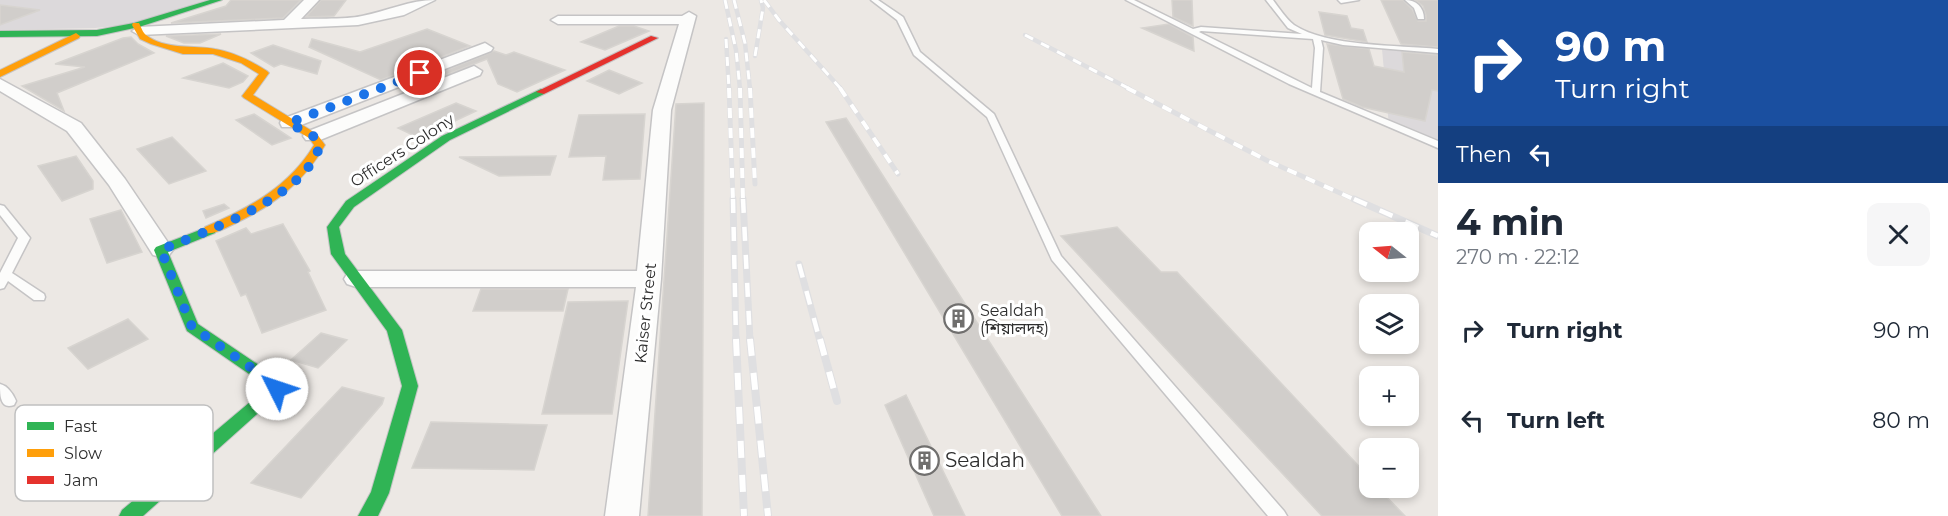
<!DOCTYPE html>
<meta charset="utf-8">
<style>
body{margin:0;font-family:Montserrat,"Noto Sans Bengali",sans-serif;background:#f6f6f7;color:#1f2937;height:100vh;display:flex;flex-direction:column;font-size:22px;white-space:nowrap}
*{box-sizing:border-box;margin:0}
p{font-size:20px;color:#747a83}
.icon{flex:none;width:33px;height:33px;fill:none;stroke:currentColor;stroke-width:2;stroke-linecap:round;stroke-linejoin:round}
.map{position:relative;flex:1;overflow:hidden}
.details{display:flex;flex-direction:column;background:#fff;width:510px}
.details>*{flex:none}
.banner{background:#1a4fa0;color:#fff;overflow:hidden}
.needle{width:39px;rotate:287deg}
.fabs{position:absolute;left:1359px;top:222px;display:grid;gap:12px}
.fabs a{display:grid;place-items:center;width:60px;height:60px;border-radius:12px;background:#fff;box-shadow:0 3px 9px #0003;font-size:30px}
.pin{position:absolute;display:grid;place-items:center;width:51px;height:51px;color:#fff;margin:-26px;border:3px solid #fff;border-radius:50%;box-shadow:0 2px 6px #0007}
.me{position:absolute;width:66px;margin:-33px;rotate:311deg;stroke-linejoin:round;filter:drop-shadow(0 0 4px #0008)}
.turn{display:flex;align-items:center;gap:21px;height:126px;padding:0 18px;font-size:27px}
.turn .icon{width:78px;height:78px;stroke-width:2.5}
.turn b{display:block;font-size:42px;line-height:51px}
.then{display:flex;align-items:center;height:57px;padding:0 18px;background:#0003;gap:12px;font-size:22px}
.round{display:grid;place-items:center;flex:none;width:63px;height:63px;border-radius:12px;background:#f6f6f7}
.headline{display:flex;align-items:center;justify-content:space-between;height:102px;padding:0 18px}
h1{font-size:36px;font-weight:700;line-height:45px}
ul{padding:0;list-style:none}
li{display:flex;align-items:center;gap:18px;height:90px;padding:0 18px}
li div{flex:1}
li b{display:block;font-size:22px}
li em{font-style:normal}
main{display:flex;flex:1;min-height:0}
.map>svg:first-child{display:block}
</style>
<main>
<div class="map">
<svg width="1438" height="516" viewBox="0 0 1438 516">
<rect width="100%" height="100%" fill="#ece8e4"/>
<g fill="#dcd9db">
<polygon points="0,0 210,0 125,25 95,28 0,30"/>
<polygon points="1382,49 1438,53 1438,150 1389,126"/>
</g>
<g fill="#d1cecb" stroke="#d7d4d0" stroke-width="1.5">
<polygon points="231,0 301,0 283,18 171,23 226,6"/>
<polygon points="321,0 346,0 334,16 306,17"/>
<polygon points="1172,0 1192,0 1193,26 1173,17"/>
<polygon points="1381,0 1403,0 1412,9 1418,21 1426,21 1426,15 1423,6 1415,0 1438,0 1438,47 1401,44"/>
<polygon points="0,5 40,10 0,25"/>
<polygon points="1319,12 1347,16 1351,28 1363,30 1367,42 1325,35"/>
<polygon points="1169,24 1193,37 1194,51 1142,28"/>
<polygon points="619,26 634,26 649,31 605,50 581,42"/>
<polygon points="427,29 470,46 381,80 309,47 312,39 360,52"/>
<polygon points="221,34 200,43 184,43 166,36"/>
<polygon points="131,37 138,44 154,53 57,93 64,111 22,86 85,67 55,64 123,38"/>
<polygon points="1327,44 1369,49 1374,66 1404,72 1402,52 1438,55 1438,91 1432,90 1425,121 1362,107 1343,99"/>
<polygon points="273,45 321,61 317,74 281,64 274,67 251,53"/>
<polygon points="494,51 506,55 514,52 565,70 517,92 498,84 487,59 407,90 402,88"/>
<polygon points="223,63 248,76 243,82 229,88 183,78"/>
<polygon points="609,70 642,83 619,94 587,81"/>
<polygon points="456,103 476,111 419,138 398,128"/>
<polygon points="704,103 702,516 648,516 676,104"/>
<polygon points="254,114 291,138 272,145 236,120"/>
<polygon points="645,114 640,179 603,180 606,156 569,157 579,115"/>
<polygon points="846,118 1101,516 1062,516 826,122"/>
<polygon points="172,137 206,171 169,184 137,149"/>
<polygon points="76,156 93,181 93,189 62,201 38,166"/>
<polygon points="556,156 550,175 499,176 459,157"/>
<polygon points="224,204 229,208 206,218 203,211"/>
<polygon points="121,210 142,252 107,263 90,219"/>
<polygon points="283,224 310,271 308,272 326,310 262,333 246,294 241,296 216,241 246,228 251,234"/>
<polygon points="1117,227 1161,272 1177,272 1370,478 1370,488 1378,488 1405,516 1322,516 1061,236"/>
<polygon points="481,289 568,289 563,311 473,311"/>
<polygon points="628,301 612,414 542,414 568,302"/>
<polygon points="128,319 148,339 88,369 68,348"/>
<polygon points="321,333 347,340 318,368 291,360"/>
<polygon points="342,387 384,398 382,404 301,498 251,483"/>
<polygon points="906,395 965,516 934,516 885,405"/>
<polygon points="431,422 547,425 534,470 412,468"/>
</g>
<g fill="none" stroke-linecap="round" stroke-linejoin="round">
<defs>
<g id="lane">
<polygon points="871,0 878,0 903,17 920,52 994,114 1061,256 1284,511 1287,516 1268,516 1052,260 987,117 914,55 897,20"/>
<path d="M1126,0H1134L1193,29L1201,27L1302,34L1288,28L1266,0H1273C1279,8 1286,19 1294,25C1327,47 1399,45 1438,49V53L1343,45L1321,40L1323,48L1320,92L1438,141V148L1289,84ZM1201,31L1313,39L1315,48L1312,88L1199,32Z"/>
<polygon points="1338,0 1359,0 1341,3"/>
<path d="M1405,0C1416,0 1424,7 1424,19H1418L1414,8Z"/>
<polygon points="0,205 4,206 30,238 12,273 44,294 45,297 44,300 34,300 8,281 4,288 0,289 0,273 18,238 0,215"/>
<path d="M0,384C8,386 13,394 16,401L14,405C0,410 0,395 0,384Z"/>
</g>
<g id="street">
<path d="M304,0H319L301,19C321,18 343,20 362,16C387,11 410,0 435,0L404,15L358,25L139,35L132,31L139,27L284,20Z"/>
<polygon points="689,12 696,16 671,110 661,279 639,516 605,516 636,287 356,287 347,284 344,279 347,274 356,271 637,271 653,110 679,24 558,24 551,20 558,16 682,16"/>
<polygon points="485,43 493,48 491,51 296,127 282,127 280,123 282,119"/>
<polygon points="474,66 482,71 480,75 320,140 306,140 303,136 306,132"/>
<polygon points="0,79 81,123 125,179 173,250 169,255 161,257 153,255 109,185 67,131 0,91"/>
</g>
<g id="fast">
<polygon points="210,0 222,0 139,27 97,36 0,37 0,31 97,30 134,23"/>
<polygon points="541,89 544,90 544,94 450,140 354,207 339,227 345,254 402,330 418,386 389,493 378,516 358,516 371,492 402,386 387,331 331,254 327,227 346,201 442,136"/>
<polygon points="210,226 215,227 216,230 215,233 168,252 198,324 281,380 285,389 143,516 119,516 122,510 268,387 187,331 154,250 156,247"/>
</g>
<g id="slow">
<path d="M133,23H139C141,27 143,33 146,35C164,50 196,45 215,49C234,52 251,61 267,71L269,73L253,95L317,134L325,145C304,182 274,205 236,223C227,227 215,235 205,233L204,230L205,227C249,208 289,187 314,145L309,138L244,98L242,96L259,74L241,63L213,54H183L151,44L140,39L132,25Z"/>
<polygon points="76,33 80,36 79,38 0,77 0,70"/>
</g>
<polygon id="jam" points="651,36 658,38 544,94 536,92"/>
</defs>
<use href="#lane" stroke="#c5c4c5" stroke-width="3"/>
<use href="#street" stroke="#c5c4c5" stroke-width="3"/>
<use href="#fast" stroke="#c5c4c5" stroke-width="2"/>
<use href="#slow" stroke="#c5c4c5" stroke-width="2"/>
<use href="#jam" stroke="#c5c4c5" stroke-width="2"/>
<use href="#lane" fill="#fcfcfb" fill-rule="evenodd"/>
<use href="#street" fill="#fcfcfb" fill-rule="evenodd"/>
<use href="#fast" fill="#30b455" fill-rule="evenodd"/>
<use href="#slow" fill="#ff9f0a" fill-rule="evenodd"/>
<use href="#jam" fill="#e5322d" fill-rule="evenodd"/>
<defs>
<g id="rail-far3">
<polyline points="725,0 736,50 740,89"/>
<polyline points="734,0 745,43 750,89"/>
<polyline points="764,0 779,20 841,89"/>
<polyline points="1025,35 1130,89"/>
<polyline points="726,39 729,89"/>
<polyline points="755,56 763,8 761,0"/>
</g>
<g id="rail-far2">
<polyline points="729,88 733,201"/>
<polyline points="740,88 743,201"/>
<polyline points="750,88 755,184"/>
<polyline points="840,88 898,174"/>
<polyline points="1127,88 1268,161 1358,201"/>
</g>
<g id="rail-far1">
<polyline points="733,199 736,341"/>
<polyline points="743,199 750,341"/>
<polyline points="1354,199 1438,236"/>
<polyline points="799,264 820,341"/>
</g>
<g id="rail">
<polyline points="736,339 744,516"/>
<polyline points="750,339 768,516"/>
<polyline points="820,339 837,401"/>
</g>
</defs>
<use href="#rail-far3" stroke="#dfdfe1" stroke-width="4.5"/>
<use href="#rail-far2" stroke="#dfdfe1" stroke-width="5"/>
<use href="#rail-far1" stroke="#dfdfe1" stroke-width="7"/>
<use href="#rail" stroke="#dfdfe1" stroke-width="8"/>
<use href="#rail-far3" stroke="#fff" stroke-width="3" stroke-dasharray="9" stroke-linecap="butt"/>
<use href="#rail-far2" stroke="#fff" stroke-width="4" stroke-dasharray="10" stroke-linecap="butt"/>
<use href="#rail-far1" stroke="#fff" stroke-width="4.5" stroke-dasharray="14" stroke-linecap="butt"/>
<use href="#rail" stroke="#fff" stroke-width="6" stroke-dasharray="17" stroke-linecap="butt"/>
</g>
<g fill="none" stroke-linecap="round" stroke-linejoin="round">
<path stroke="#1a73e8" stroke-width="10" stroke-dasharray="0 18" d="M277,389L275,384L192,327L161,250C208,230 305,198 320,145L313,136L289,123L420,73"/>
</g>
<defs>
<symbol id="building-ring" viewBox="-11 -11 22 22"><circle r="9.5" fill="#fff" stroke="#706f6e" stroke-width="1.5"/><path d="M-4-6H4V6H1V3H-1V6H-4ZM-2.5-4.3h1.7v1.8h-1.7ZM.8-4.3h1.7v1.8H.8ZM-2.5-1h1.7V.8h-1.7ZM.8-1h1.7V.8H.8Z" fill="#706f6e"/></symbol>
</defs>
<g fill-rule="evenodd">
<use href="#building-ring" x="942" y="302" width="33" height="33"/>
<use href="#building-ring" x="908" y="444" width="33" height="33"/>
</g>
<g text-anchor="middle" stroke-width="6" stroke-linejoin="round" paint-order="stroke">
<g font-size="16" fill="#2e2e2e" stroke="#fff">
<text transform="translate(402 150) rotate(-33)" y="6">Officers Colony</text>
<text transform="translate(645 313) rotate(-84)" y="6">Kaiser Street</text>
</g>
<g font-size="16" fill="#2e2e2e" stroke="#fff" text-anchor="start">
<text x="980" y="316">Sealdah<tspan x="980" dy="18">(শিয়ালদহ)</tspan></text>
</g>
<g font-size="20" fill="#2e2e2e" stroke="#fff" text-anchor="start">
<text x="945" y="467">Sealdah</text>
</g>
</g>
<rect x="15" y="405" width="198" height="96" rx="9" fill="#fff" stroke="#c0c0c0" stroke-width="1.5"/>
<rect x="27" y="422" width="27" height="8" fill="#30b455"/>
<rect x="27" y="449" width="27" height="8" fill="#ff9f0a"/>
<rect x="27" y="476" width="27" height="8" fill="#e5322d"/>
<g font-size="16" fill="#2e2e2e">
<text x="64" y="432">Fast</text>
<text x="64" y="459">Slow</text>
<text x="64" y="486">Jam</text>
</g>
</svg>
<div class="fabs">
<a><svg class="needle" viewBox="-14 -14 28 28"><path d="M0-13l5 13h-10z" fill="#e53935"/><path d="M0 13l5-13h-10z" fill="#747a83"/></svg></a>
<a><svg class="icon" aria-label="layers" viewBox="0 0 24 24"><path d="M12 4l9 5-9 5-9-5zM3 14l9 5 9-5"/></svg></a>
<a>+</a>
<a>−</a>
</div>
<div class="pin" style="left:420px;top:73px;background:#d93025"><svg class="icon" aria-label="arrive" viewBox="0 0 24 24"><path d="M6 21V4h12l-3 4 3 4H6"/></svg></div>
<svg class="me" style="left:277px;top:389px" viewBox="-20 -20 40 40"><circle r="19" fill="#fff"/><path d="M0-13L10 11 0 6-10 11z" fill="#1a73e8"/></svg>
</div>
<section class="details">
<div class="banner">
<div class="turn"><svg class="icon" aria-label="right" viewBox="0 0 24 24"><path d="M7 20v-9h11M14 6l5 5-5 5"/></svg><div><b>90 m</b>Turn right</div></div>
<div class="then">Then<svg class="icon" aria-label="left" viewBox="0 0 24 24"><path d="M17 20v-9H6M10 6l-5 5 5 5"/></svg></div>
</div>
<div class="headline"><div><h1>4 min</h1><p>270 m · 22:12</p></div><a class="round"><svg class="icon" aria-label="close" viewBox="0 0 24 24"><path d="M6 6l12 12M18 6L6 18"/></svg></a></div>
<ul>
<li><svg class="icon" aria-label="right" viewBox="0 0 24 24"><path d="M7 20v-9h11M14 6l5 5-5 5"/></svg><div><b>Turn right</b></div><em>90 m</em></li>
<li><svg class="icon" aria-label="left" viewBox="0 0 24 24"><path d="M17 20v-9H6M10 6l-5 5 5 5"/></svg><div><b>Turn left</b></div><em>80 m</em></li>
</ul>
</section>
</main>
